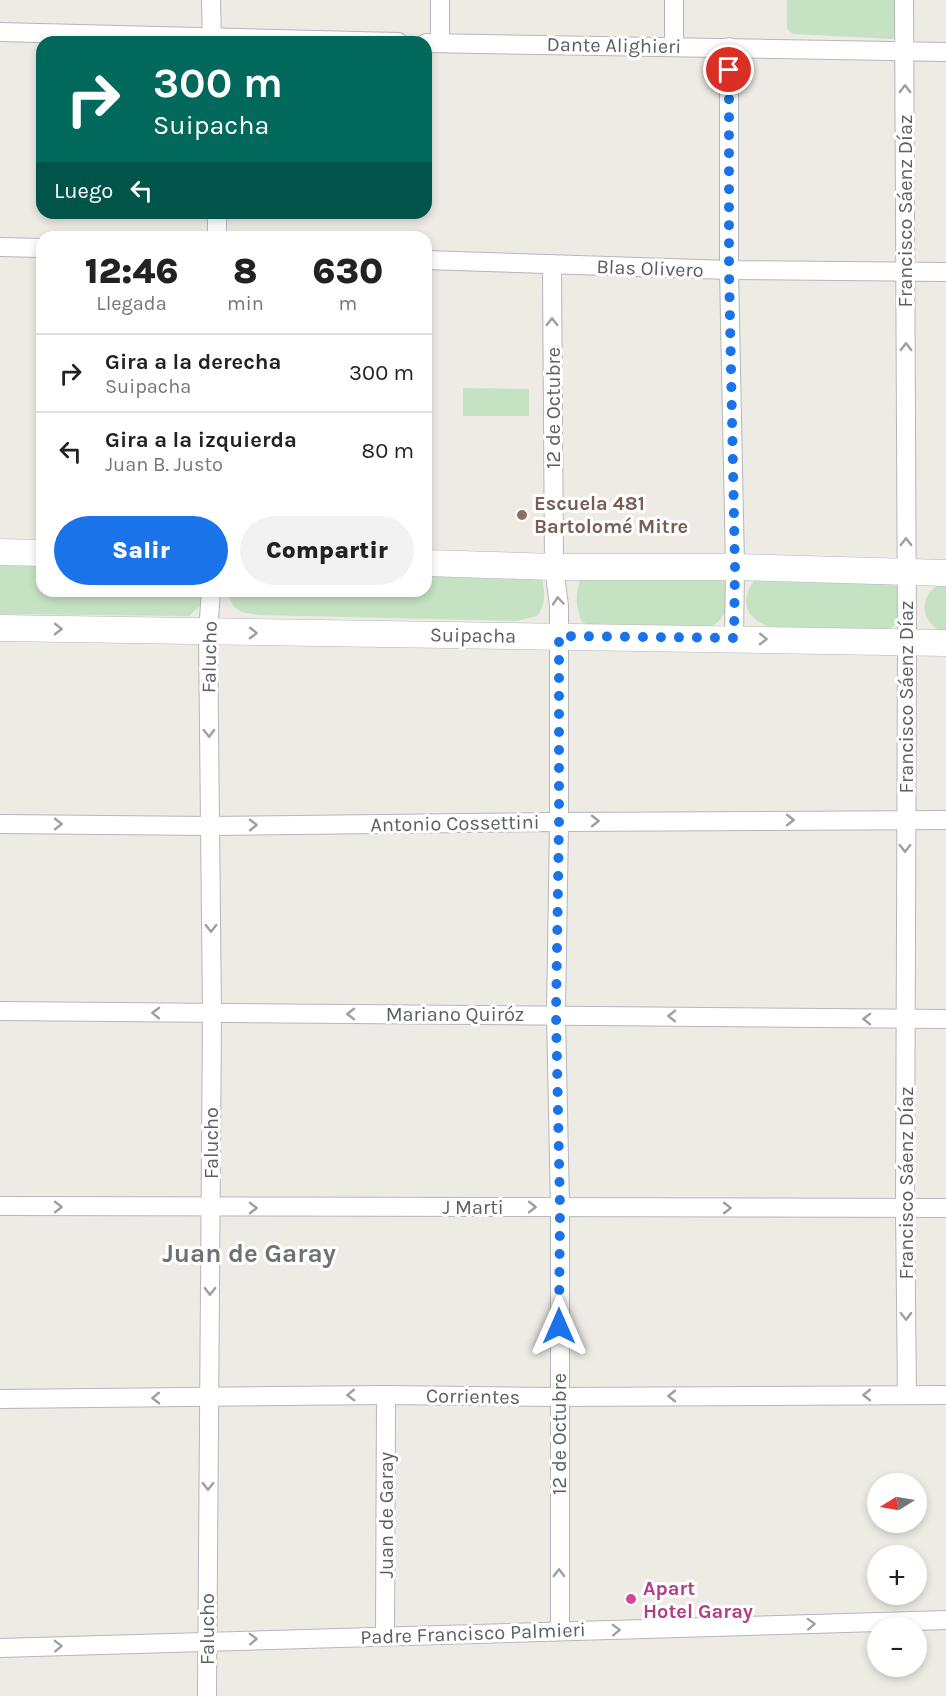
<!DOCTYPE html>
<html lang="es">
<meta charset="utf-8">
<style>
body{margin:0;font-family:Karla,sans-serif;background:#f2f2f2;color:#222;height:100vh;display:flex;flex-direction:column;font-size:22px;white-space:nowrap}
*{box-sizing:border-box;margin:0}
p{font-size:20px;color:#767676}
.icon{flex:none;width:33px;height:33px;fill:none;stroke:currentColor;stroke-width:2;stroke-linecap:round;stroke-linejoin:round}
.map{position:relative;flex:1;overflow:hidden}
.sheet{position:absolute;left:36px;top:231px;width:396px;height:366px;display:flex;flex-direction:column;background:#fff;border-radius:18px;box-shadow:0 3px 9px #0003}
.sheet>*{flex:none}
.top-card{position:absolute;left:36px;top:36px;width:396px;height:183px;border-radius:18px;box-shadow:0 3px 9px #0003;background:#00695c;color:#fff;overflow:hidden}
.needle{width:39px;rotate:259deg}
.controls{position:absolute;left:867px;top:1473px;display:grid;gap:12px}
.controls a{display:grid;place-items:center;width:60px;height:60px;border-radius:50%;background:#fff;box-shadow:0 3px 9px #0003;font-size:30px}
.pin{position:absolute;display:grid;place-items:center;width:51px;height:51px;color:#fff;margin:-26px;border:3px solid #fff;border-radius:50%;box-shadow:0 2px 6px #0007}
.me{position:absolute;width:66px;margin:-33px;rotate:0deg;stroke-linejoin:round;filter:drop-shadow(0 0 4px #0008)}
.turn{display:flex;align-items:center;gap:21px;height:126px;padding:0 18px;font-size:27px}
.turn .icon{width:78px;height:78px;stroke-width:2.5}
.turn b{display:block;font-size:42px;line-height:51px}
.then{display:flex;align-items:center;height:57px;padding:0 18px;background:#0003;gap:12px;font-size:22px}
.eta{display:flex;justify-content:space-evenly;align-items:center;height:102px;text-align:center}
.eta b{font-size:36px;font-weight:800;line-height:42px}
.action{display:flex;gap:12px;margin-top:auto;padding:12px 18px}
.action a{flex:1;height:69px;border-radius:36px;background:#1a73e8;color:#fff;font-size:24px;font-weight:800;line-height:69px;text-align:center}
.action a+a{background:#f2f2f2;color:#222}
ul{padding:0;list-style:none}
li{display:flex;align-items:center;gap:18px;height:78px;padding:0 18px;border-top:2px solid #e0e0e0}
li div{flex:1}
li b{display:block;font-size:22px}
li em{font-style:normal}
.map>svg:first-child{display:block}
</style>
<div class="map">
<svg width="946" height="1696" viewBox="0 0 946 1696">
<rect width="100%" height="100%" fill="#edebe4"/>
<g fill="#c5e2c3">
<polygon points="787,0 901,0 902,34 892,39 793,34 787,29"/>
<polygon points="463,388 529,389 529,416 463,416"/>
<polygon points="0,559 42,559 42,591 203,591 200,606 189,616 0,614"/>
<path d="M426,567L542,579C545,592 546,605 537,616L517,621L261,615C242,613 231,612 228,591H426Z"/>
<path d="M582,575L722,577C732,595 730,619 709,627L592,626L582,622C575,605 575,592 582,575Z"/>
<path d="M755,579H893L900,586L901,619L894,626L885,630L776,629C748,621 737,605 755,579Z"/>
<path d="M946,582V633C918,624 917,591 946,582Z"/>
</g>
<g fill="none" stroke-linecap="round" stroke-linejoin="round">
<defs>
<g id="street">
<polyline points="211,0 212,42"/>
<polyline points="440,0 440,43"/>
<polyline points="674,0 674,46"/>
<polyline points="904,0 907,643 905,1208 907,1394"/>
<polyline points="0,32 398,42"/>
<polyline points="426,43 946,52"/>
<polyline points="729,47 729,270 735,567 734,638"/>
<polyline points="217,213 217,237"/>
<polyline points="0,247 42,248"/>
<polyline points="426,260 729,270 946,272"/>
<polyline points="552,265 554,567 559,606 559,822 556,1014 560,1207 560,1631"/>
<polyline points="0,824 210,826 559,822 946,820"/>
<polyline points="0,1011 946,1019"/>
<polyline points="0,1206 946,1208"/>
<polyline points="0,1399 386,1395 559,1397 946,1395"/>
<polyline points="385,1636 386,1395"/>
<polyline points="0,1648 946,1620"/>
<polyline points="207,1696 212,1014 208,632 211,591"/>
</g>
<g id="secondary">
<polyline points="0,552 42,553"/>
<polyline points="426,563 554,567 735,567 946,573"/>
<polyline points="0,628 946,643"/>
</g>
</defs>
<use href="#street" stroke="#b5b7ba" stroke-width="20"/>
<use href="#secondary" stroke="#b3b7ba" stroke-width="27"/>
<use href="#street" stroke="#fff" stroke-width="18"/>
<use href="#secondary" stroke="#fff" stroke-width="26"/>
</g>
<defs><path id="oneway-chevron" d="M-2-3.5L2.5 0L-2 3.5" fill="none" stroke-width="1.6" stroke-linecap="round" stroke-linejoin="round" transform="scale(1.5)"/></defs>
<g stroke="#9da0a1">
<use href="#oneway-chevron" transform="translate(905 89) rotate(-90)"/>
<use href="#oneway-chevron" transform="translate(552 322) rotate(-90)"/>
<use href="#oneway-chevron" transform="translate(906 347) rotate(-90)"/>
<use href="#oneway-chevron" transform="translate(906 542) rotate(-90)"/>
<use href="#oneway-chevron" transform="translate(558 601) rotate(-95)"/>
<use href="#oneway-chevron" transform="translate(58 629) rotate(1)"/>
<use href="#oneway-chevron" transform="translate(253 633) rotate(1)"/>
<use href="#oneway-chevron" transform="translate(763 639) rotate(1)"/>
<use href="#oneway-chevron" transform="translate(209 733) rotate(89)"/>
<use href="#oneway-chevron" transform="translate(790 820)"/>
<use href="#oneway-chevron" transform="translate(595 821)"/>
<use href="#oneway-chevron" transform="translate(58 824)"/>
<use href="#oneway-chevron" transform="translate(253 825) rotate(-1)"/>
<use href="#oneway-chevron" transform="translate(905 848) rotate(90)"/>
<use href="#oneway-chevron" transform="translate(211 928) rotate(90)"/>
<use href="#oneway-chevron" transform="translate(156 1013) rotate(-179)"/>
<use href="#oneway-chevron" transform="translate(351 1014) rotate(-180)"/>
<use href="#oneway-chevron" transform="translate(672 1016) rotate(-179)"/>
<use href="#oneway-chevron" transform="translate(867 1019) rotate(-179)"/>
<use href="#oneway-chevron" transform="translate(58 1207)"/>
<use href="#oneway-chevron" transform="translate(532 1207)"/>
<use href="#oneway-chevron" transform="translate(253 1208)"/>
<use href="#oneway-chevron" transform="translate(727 1208)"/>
<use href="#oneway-chevron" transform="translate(210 1291) rotate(91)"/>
<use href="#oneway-chevron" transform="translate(906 1316) rotate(89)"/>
<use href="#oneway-chevron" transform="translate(351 1395) rotate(179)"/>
<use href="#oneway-chevron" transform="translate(867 1395) rotate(180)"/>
<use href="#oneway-chevron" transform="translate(672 1396) rotate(180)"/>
<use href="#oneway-chevron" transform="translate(156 1398) rotate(179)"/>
<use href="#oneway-chevron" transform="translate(208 1486) rotate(90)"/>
<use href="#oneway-chevron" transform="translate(559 1573) rotate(-90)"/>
<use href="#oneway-chevron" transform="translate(811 1624) rotate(-2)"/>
<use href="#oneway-chevron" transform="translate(616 1630) rotate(-2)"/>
<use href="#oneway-chevron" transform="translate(253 1639) rotate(-2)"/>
<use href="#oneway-chevron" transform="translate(58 1646) rotate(-2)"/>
</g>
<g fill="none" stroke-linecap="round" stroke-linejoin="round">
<polyline stroke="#1a73e8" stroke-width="10" stroke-dasharray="0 18" points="559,1326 560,1207 556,1014 559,822 559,636 734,638 735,567 729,270 729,70"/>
</g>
<circle fill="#8d6e63" stroke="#fff" stroke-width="2" cx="522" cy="515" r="6"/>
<circle fill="#d1479c" stroke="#fff" stroke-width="2" cx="631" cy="1599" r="6"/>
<g text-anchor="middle" stroke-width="6" stroke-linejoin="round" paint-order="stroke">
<g font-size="20" fill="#5c6063" stroke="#fff">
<text transform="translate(614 45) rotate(1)" y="7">Dante Alighieri</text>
<text transform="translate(905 211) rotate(-90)" y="7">Francisco Sáenz Díaz</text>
<text transform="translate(650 268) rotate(2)" y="7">Blas Olivero</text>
<text transform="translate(553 408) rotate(-90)" y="7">12 de Octubre</text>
<text transform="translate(473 635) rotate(1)" y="7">Suipacha</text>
<text transform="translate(209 657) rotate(-89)" y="7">Falucho</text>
<text transform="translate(906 697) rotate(-90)" y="7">Francisco Sáenz Díaz</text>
<text transform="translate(455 823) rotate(-1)" y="7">Antonio Cossettini</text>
<text x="455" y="1021">Mariano Quiróz</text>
<text transform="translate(211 1143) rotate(-90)" y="7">Falucho</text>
<text transform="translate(906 1183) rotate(-90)" y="7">Francisco Sáenz Díaz</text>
<text x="473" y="1214">J Marti</text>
<text transform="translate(473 1396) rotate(1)" y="7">Corrientes</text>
<text transform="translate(559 1434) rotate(-90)" y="7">12 de Octubre</text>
<text transform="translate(386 1515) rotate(-90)" y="7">Juan de Garay</text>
<text transform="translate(207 1629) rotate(-90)" y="7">Falucho</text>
<text transform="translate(473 1633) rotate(-2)" y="7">Padre Francisco Palmieri</text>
</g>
<g font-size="20" font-weight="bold" fill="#785e54" stroke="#fff" text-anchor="start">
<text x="534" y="510">Escuela 481<tspan x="534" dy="23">Bartolomé Mitre</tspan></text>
</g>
<g font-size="20" font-weight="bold" fill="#b23c85" stroke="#fff" text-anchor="start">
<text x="643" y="1595">Apart<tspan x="643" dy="23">Hotel Garay</tspan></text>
</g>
<g font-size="26" font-weight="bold" fill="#6d7275" stroke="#fff">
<text x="249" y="1262">Juan de Garay</text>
</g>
</g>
</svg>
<div class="controls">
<a><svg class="needle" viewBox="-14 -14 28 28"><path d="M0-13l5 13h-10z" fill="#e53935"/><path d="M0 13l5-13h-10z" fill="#767676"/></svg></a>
<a>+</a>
<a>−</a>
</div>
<div class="pin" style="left:729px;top:70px;background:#d93025"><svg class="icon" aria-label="arrive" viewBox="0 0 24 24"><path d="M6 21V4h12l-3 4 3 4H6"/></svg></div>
<svg class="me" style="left:559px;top:1326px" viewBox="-20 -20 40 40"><path d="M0-17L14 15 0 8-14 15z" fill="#1a73e8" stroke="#fff" stroke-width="4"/></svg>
<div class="top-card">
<div class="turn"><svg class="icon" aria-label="right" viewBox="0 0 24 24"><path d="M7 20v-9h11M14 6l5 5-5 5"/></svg><div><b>300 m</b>Suipacha</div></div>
<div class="then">Luego<svg class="icon" aria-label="left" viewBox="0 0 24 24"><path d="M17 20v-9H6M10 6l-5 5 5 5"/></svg></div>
</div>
<section class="sheet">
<div class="eta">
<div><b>12:46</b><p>Llegada</p></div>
<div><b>8</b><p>min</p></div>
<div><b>630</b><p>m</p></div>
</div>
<ul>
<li><svg class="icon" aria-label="right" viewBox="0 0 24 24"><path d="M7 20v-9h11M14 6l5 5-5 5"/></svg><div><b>Gira a la derecha</b><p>Suipacha</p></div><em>300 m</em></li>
<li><svg class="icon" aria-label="left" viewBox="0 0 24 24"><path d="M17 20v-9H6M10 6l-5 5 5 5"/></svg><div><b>Gira a la izquierda</b><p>Juan B. Justo</p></div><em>80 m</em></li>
</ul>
<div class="action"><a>Salir</a><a>Compartir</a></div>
</section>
</div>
